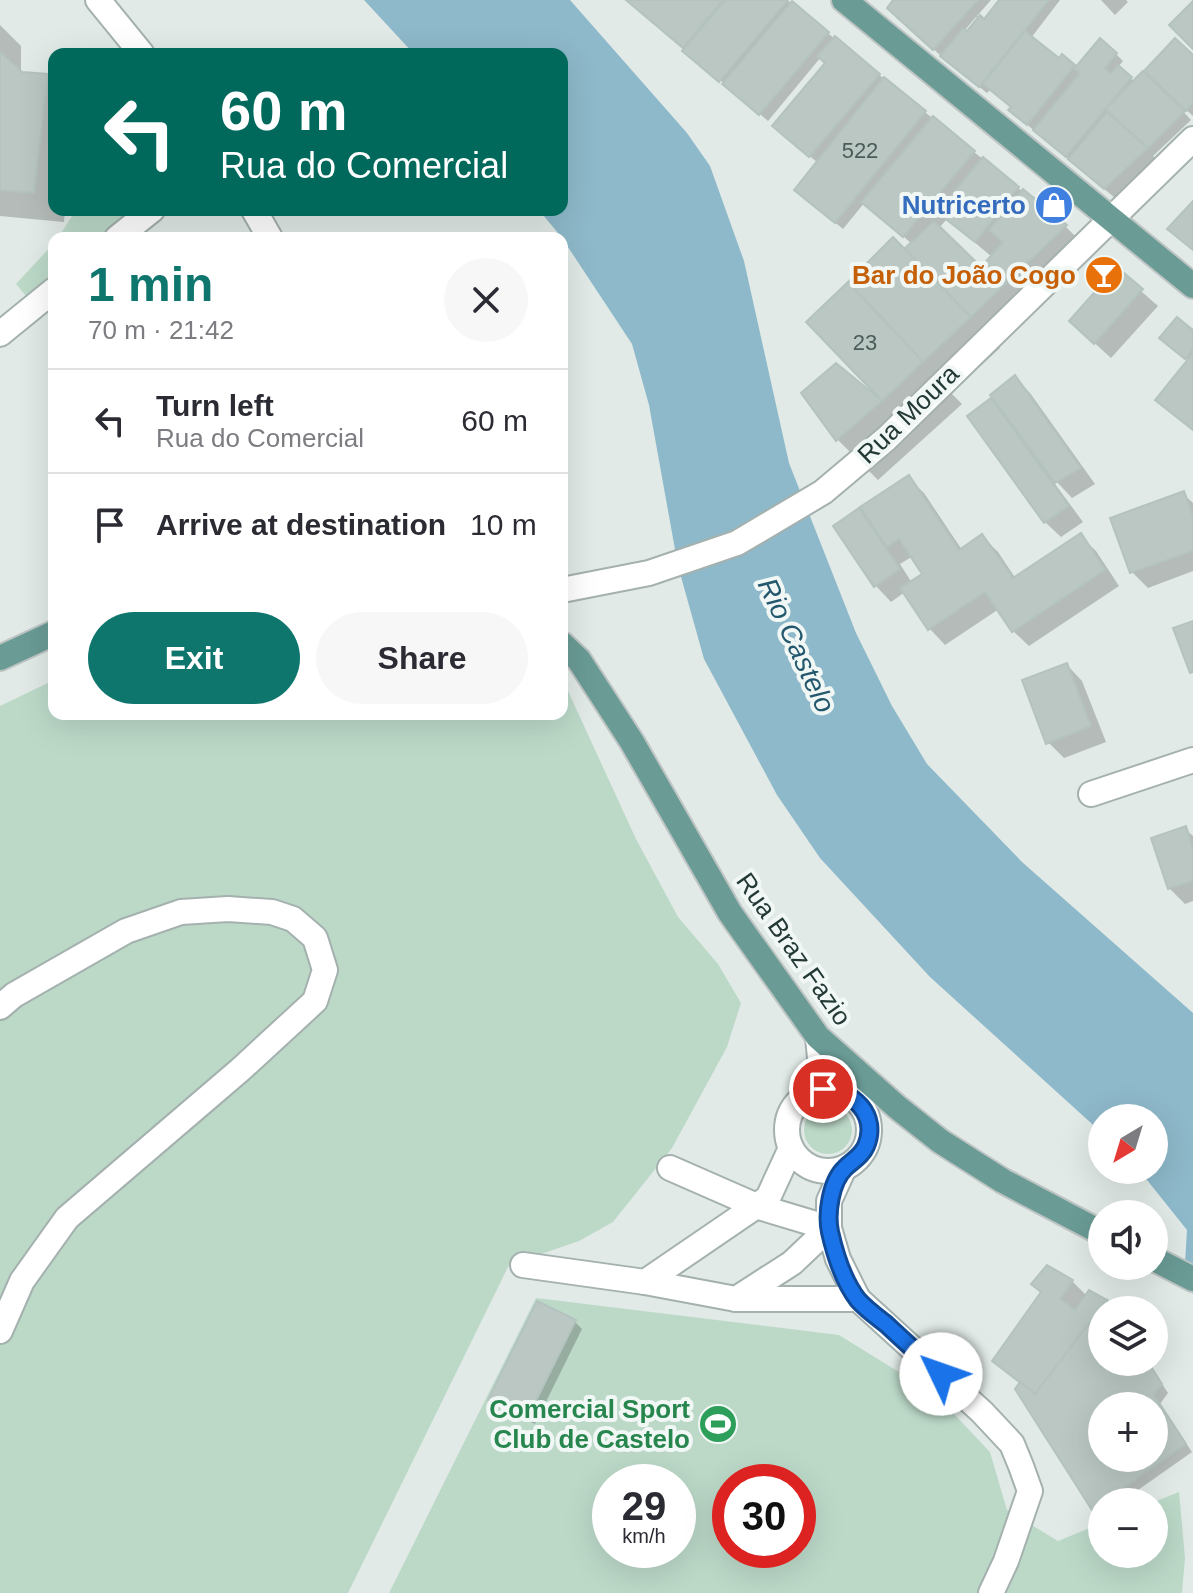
<!DOCTYPE html>
<meta charset="utf-8">
<style>
body{margin:0;font-family:Arial,sans-serif;background:#f7f7f7;color:#2b2b33;height:100vh;display:flex;flex-direction:column;font-size:30px;white-space:nowrap}
*{box-sizing:border-box;margin:0}
p{font-size:26px;color:#7c7c81}
.icon{flex:none;width:44px;height:44px;fill:none;stroke:currentColor;stroke-width:2;stroke-linecap:round;stroke-linejoin:round}
.map{position:relative;flex:1;overflow:hidden}
.drawer{position:absolute;left:48px;top:232px;width:520px;height:488px;display:flex;flex-direction:column;background:#fff;border-radius:16px;box-shadow:0 8px 32px #0002}
.drawer>*{flex:none}
.guide{position:absolute;left:48px;top:48px;width:520px;height:168px;border-radius:16px;box-shadow:0 8px 32px #0002;background:#00695c;color:#fff;overflow:hidden}
.needle{width:52px;rotate:218deg}
.buttons{position:absolute;left:1088px;top:1104px;display:grid;gap:16px}
.buttons a{display:grid;place-items:center;width:80px;height:80px;border-radius:50%;background:#fff;box-shadow:0 8px 32px #0002;font-size:40px}
.speed{position:absolute;left:592px;top:1464px;display:flex;gap:16px;font-size:40px;font-weight:700;text-align:center}
.speed>*{display:grid;place-content:center;width:104px;height:104px;border-radius:50%;background:#fff;box-shadow:0 8px 32px #0002;line-height:1}
.speed small{font-size:20px;font-weight:400}
.speed .limit{border:12px solid #d22;background:#fff;color:#111}
.pin{position:absolute;display:grid;place-items:center;width:68px;height:68px;color:#fff;margin:-34px;border:4px solid #fff;border-radius:50%;box-shadow:0 2px 8px #0007}
.me{position:absolute;width:88px;margin:-44px;rotate:312deg;stroke-linejoin:round;filter:drop-shadow(0 0 6px #0008)}
.turn{display:flex;align-items:center;gap:28px;height:168px;padding:0 40px;font-size:36px}
.turn .icon{width:104px;height:104px;stroke-width:2.5}
.turn b{display:block;font-size:56px;line-height:68px}
.round{display:grid;place-items:center;flex:none;width:84px;height:84px;border-radius:42px;background:#f7f7f7}
.summary{display:flex;align-items:center;justify-content:space-between;height:136px;padding:0 40px}
h1{font-size:48px;font-weight:700;line-height:60px;color:#0f766e}
.cta{display:flex;gap:16px;margin-top:auto;padding:16px 40px}
.cta a{flex:1;height:92px;border-radius:48px;background:#0f766e;color:#fff;font-size:32px;font-weight:700;line-height:92px;text-align:center}
.cta a+a{background:#f7f7f7;color:#2b2b33}
ul{padding:0;list-style:none}
li{display:flex;align-items:center;gap:24px;height:104px;padding:0 40px;border-top:2px solid #e1e1e2}
li div{flex:1}
li b{display:block;font-size:30px}
li em{font-style:normal}
.map>svg:first-child{display:block}
</style>
<div class="map">
<svg width="1193" height="1593" viewBox="0 0 1193 1593">
<rect width="100%" height="100%" fill="#e1eae7"/>
<g fill="#bcd9c8" fill-rule="evenodd">
<polygon points="76,210 131,210 98,238 58,238"/>
<polygon points="54,243 54,275 27,297 16,284"/>
<polygon points="562,678 636,839 678,917 718,964 741,1003 727,1047 672,1148 613,1222 579,1241 509,1265 348,1593 0,1593 0,706 54,680 54,714 562,714"/>
<circle cx="828" cy="1130" r="24"/>
<path d="M536,1298L839,1335L936,1395L990,1452L1007,1510L1058,1541L1102,1523V1554H1154V1502L1179,1492L1185,1558L1182,1593H389ZM610,1482H678V1550H610ZM730,1482H798V1550H730Z"/>
</g>
<polygon fill="#8eb9ca" points="364,0 570,0 687,133 710,166 744,261 789,463 856,633 892,706 927,764 1022,862 1193,1013 1193,1295 1185,1263 1187,1230 1139,1170 1154,1170 1154,1118 1102,1118 1102,1133 930,977 820,858 777,795 704,659 678,566 649,405 632,344 562,238 539,210 562,210 562,54 414,54"/>
<g fill="#0003" fill-rule="evenodd">
<path d="M627,0H787L1065,226L1081,242L985,334L1000,348L951,393L962,404L878,480L838,440L804,394L836,366L882,402L884,400L809,322L912,244L865,202L843,229L804,197L818,163L782,133L828,64L821,57L768,121ZM947,219L992,257L981,269L939,228Z"/>
<path d="M896,0H991L977,16L984,21L1001,0H1060L1031,38L1059,60L1062,57L1077,69L1116,54L1123,61L1118,67L1135,82L1165,95L1193,58V116L1182,106L1180,108L1191,120L1153,156L1162,165L1121,203L1018,117L1013,108L991,89L987,93L941,56L897,15ZM976,17L979,19L967,33L964,31Z"/>
<polygon points="1101,0 1126,0 1128,2 1115,15"/>
<polygon points="0,25 21,46 21,74 47,76 54,84 54,210 65,210 64,222 0,216"/>
<polygon points="1117,270 1158,306 1111,358 1087,336"/>
<polygon points="1193,332 1193,431 1157,400 1189,361 1169,346"/>
<polygon points="1015,378 1030,393 1095,484 1072,498 1057,482 1055,484 1083,522 1061,537 1045,522 969,416 995,398"/>
<path d="M908,478L924,493L962,550L982,536L998,552L1016,579L1080,536L1096,551L1119,586L1029,646L1013,631L999,609L945,645L930,629L905,592L891,602L876,586L835,526ZM913,556L925,574L912,583L900,564Z"/>
<polygon points="1183,494 1193,503 1193,571 1148,588 1132,572 1113,519"/>
<polygon points="1067,665 1082,681 1106,742 1064,758 1048,742"/>
<polygon points="1185,829 1193,836 1193,901 1185,904 1169,888"/>
<path d="M1047,1268L1072,1281L1087,1296L1106,1301L1115,1310H1102V1362H1148L1168,1393L1160,1404L1192,1452L1121,1502H1102L1101,1516L1094,1508L1021,1384L995,1361L1043,1293ZM1102,1406H1154V1458H1102Z"/>
<polygon points="574,1321 582,1329 535,1424 498,1406 491,1399"/>
</g>
<g fill="#bac7c3" stroke="#b4c3bf" stroke-width="2" fill-rule="evenodd">
<polygon points="626,0 723,0 683,48"/>
<polygon points="725,0 788,0 719,82 682,51"/>
<polygon points="893,0 978,0 933,50 887,8"/>
<polygon points="999,0 1049,0 979,87 940,56 963,28 967,31 980,15 984,19"/>
<polygon points="792,1 829,32 759,115 722,84"/>
<polygon points="1193,1 1193,49 1169,25"/>
<polygon points="1025,31 1059,58 1062,54 1075,65 1027,125 1008,110 1011,107 983,84"/>
<polygon points="835,36 880,74 809,157 772,126 825,63 817,56"/>
<polygon points="1100,38 1117,53 1105,68 1111,74 1118,65 1132,77 1066,157 1033,130 1080,73 1074,69"/>
<polygon points="1175,38 1193,55 1193,103 1186,111 1144,71"/>
<polygon points="0,52 22,72 48,74 34,193 0,190"/>
<polygon points="1143,71 1185,111 1148,148 1105,109"/>
<polygon points="884,77 926,111 835,223 794,190"/>
<polygon points="1107,112 1148,148 1104,189 1068,159"/>
<polygon points="933,116 975,151 903,237 861,202"/>
<polygon points="983,157 1019,187 975,242 937,212"/>
<polygon points="1023,189 1067,225 1002,287 981,267 1003,242 989,230"/>
<polygon points="1193,201 1193,250 1167,229"/>
<polygon points="934,221 1002,287 971,317 904,249"/>
<polygon points="893,237 971,317 923,362 848,282"/>
<polygon points="1117,267 1143,289 1094,344 1069,321"/>
<polygon points="848,282 923,362 882,401 806,322"/>
<polygon points="1177,317 1193,330 1193,349 1185,359 1159,338"/>
<polygon points="1193,353 1193,430 1155,400"/>
<polygon points="836,363 882,401 836,441 801,393"/>
<polygon points="1015,375 1081,468 1055,483 990,395"/>
<polygon points="991,398 1069,506 1044,523 967,416"/>
<polygon points="909,475 959,550 982,534 1013,578 1081,533 1105,570 1012,632 985,592 928,630 900,588 922,574 899,539 887,547 860,507"/>
<polygon points="1184,491 1193,516 1193,551 1130,573 1110,518"/>
<polygon points="859,508 900,569 874,587 833,526"/>
<polygon points="1193,621 1193,672 1190,673 1173,628"/>
<polygon points="1067,663 1091,726 1046,744 1022,680"/>
<polygon points="1186,826 1193,849 1193,881 1168,889 1151,838"/>
<polygon points="1047,1265 1073,1280 1060,1299 1075,1310 1089,1290 1107,1300 1035,1394 992,1361 1041,1292 1031,1284"/>
<path d="M1107,1300L1114,1310H1102V1362H1148L1162,1384L1154,1395L1186,1444L1092,1510L1015,1389L1020,1382L1035,1394ZM1102,1406H1154V1458H1102Z"/>
<polygon points="537,1301 576,1320 527,1419 488,1400"/>
</g>
<g fill="none" stroke-linecap="round" stroke-linejoin="round">
<defs>
<g id="minor">
<polyline points="98,0 142,54"/>
<polyline points="254,210 270,238"/>
<polyline points="117,238 152,210"/>
<polyline points="0,334 54,290"/>
<polyline points="562,590 649,573 737,543 823,492 886,439 1193,139"/>
<polyline points="1091,794 1193,760"/>
<polyline points="0,1007 14,995 126,931 181,912 228,909 272,912 293,919 315,938 325,970 315,1001 240,1070 67,1218 22,1281 0,1331"/>
<polyline points="818,1037 823,1089"/>
<circle cx="828" cy="1130" r="41"/>
<polyline points="844,1168 829,1201 829,1228 838,1259 858,1299 982,1412 1012,1444 1021,1466 1030,1491 1006,1561 991,1593"/>
<polyline points="523,1265 645,1282 736,1299 792,1263 829,1228 759,1207 670,1168"/>
<polyline points="645,1282 768,1198 791,1148"/>
<polyline points="736,1299 858,1299"/>
</g>
<g id="major">
<polyline points="844,0 1193,286"/>
<polyline points="562,644 579,660 632,742 730,913 818,1037 897,1107 940,1141 1003,1181 1102,1233"/>
<polyline points="0,658 54,633"/>
<polyline points="1154,1259 1193,1279"/>
</g>
</defs>
<use href="#minor" stroke="#a4b1ae" stroke-width="28"/>
<use href="#major" stroke="#bdc4c3" stroke-width="28"/>
<use href="#minor" stroke="#fff" stroke-width="24"/>
<use href="#major" stroke="#6a9b95" stroke-width="24"/>
</g>
<g fill="none" stroke-linecap="round" stroke-linejoin="round">
<defs>
<path id="route" d="M823,1089C853,1090 879,1115 866,1146C861,1157 853,1160 845,1168C831,1181 826,1213 830,1232C835,1254 844,1282 858,1300C866,1309 877,1317 886,1324C904,1341 922,1357 941,1374"/>
</defs>
<use href="#route" stroke="#114b97" stroke-width="20"/>
<use href="#route" stroke="#1a73e8" stroke-width="14"/>
</g>
<defs>
<symbol id="shop-disc" viewBox="-11 -11 22 22"><circle r="9.5" fill="#3f7fe0" stroke="#f1f7f5"/><path d="M-5-2.5h2.3a2.7 3.5 0 0 1 5.4 0H5L5.5 6h-11ZM-1.5-2.5h3a1.5 2.3 0 0 0-3 0Z" fill="#fff"/></symbol>
<symbol id="bar-disc" viewBox="-11 -11 22 22"><circle r="9.5" fill="#e8710a" stroke="#f1f7f5"/><path d="M-6-5H6L.8 .8V4.5H3.5V6h-7V4.5H-.8V.8Z" fill="#fff"/></symbol>
<symbol id="stadium-disc" viewBox="-11 -11 22 22"><circle r="9.5" fill="#2e9e5b" stroke="#f1f7f5"/><path d="M0-5a6.5 5 0 1 0 0 10a6.5 5 0 1 0 0-10ZM-3.5-1.8h7v3.6h-7Z" fill="#fff"/></symbol>
</defs>
<g fill-rule="evenodd">
<use href="#shop-disc" x="1032" y="183" width="44" height="44"/>
<use href="#bar-disc" x="1082" y="253" width="44" height="44"/>
<use href="#stadium-disc" x="696" y="1402" width="44" height="44"/>
</g>
<g text-anchor="middle" stroke-width="8" stroke-linejoin="round" paint-order="stroke">
<g font-size="22" fill="#495c59">
<text x="860" y="158">522</text>
<text x="865" y="350">23</text>
</g>
<g font-size="26" font-weight="bold" fill="#366cbe" stroke="#f1f7f5" text-anchor="end">
<text x="1026" y="214">Nutricerto</text>
</g>
<g font-size="26" font-weight="bold" fill="#c56008" stroke="#f1f7f5" text-anchor="end">
<text x="1076" y="284">Bar do João Cogo</text>
</g>
<g font-size="26" fill="#233936" stroke="#f1f7f5">
<text transform="translate(908 414) rotate(-44)" y="9">Rua Moura</text>
<text transform="translate(794 949) rotate(55)" y="9">Rua Braz Fazio</text>
</g>
<g font-size="26" font-weight="bold" fill="#27864d" stroke="#f1f7f5" text-anchor="end">
<text x="690" y="1418">Comercial Sport<tspan x="690" dy="30">Club de Castelo</tspan></text>
</g>
<g font-size="28" font-style="italic" fill="#24586e" stroke="#f1f7f5">
<text transform="translate(797 645) rotate(65)" y="10">Rio Castelo</text>
</g>
</g>
</svg>
<div class="buttons">
<a><svg class="needle" viewBox="-14 -14 28 28"><path d="M0-13l5 13h-10z" fill="#e53935"/><path d="M0 13l5-13h-10z" fill="#7c7c81"/></svg></a>
<a><svg class="icon" aria-label="sound" viewBox="0 0 24 24"><path d="M4 9h4l5-4v14l-5-4H4zM17 9q2 3 0 6"/></svg></a>
<a><svg class="icon" aria-label="layers" viewBox="0 0 24 24"><path d="M12 4l9 5-9 5-9-5zM3 14l9 5 9-5"/></svg></a>
<a>+</a>
<a>−</a>
</div>
<div class="speed"><div>29<small>km/h</small></div><div class="limit">30</div></div>
<div class="pin" style="left:823px;top:1089px;background:#d93025"><svg class="icon" aria-label="arrive" viewBox="0 0 24 24"><path d="M6 21V4h12l-3 4 3 4H6"/></svg></div>
<svg class="me" style="left:941px;top:1374px" viewBox="-20 -20 40 40"><circle r="19" fill="#fff"/><path d="M0-13L10 11 0 6-10 11z" fill="#1a73e8"/></svg>
<div class="guide">
<div class="turn"><svg class="icon" aria-label="left" viewBox="0 0 24 24"><path d="M17 20v-9H6M10 6l-5 5 5 5"/></svg><div><b>60 m</b>Rua do Comercial</div></div>
</div>
<section class="drawer">
<div class="summary"><div><h1>1 min</h1><p>70 m · 21:42</p></div><a class="round"><svg class="icon" aria-label="close" viewBox="0 0 24 24"><path d="M6 6l12 12M18 6L6 18"/></svg></a></div>
<ul>
<li><svg class="icon" aria-label="left" viewBox="0 0 24 24"><path d="M17 20v-9H6M10 6l-5 5 5 5"/></svg><div><b>Turn left</b><p>Rua do Comercial</p></div><em>60 m</em></li>
<li><svg class="icon" aria-label="arrive" viewBox="0 0 24 24"><path d="M6 21V4h12l-3 4 3 4H6"/></svg><div><b>Arrive at destination</b></div><em>10 m</em></li>
</ul>
<div class="cta"><a>Exit</a><a>Share</a></div>
</section>
</div>
